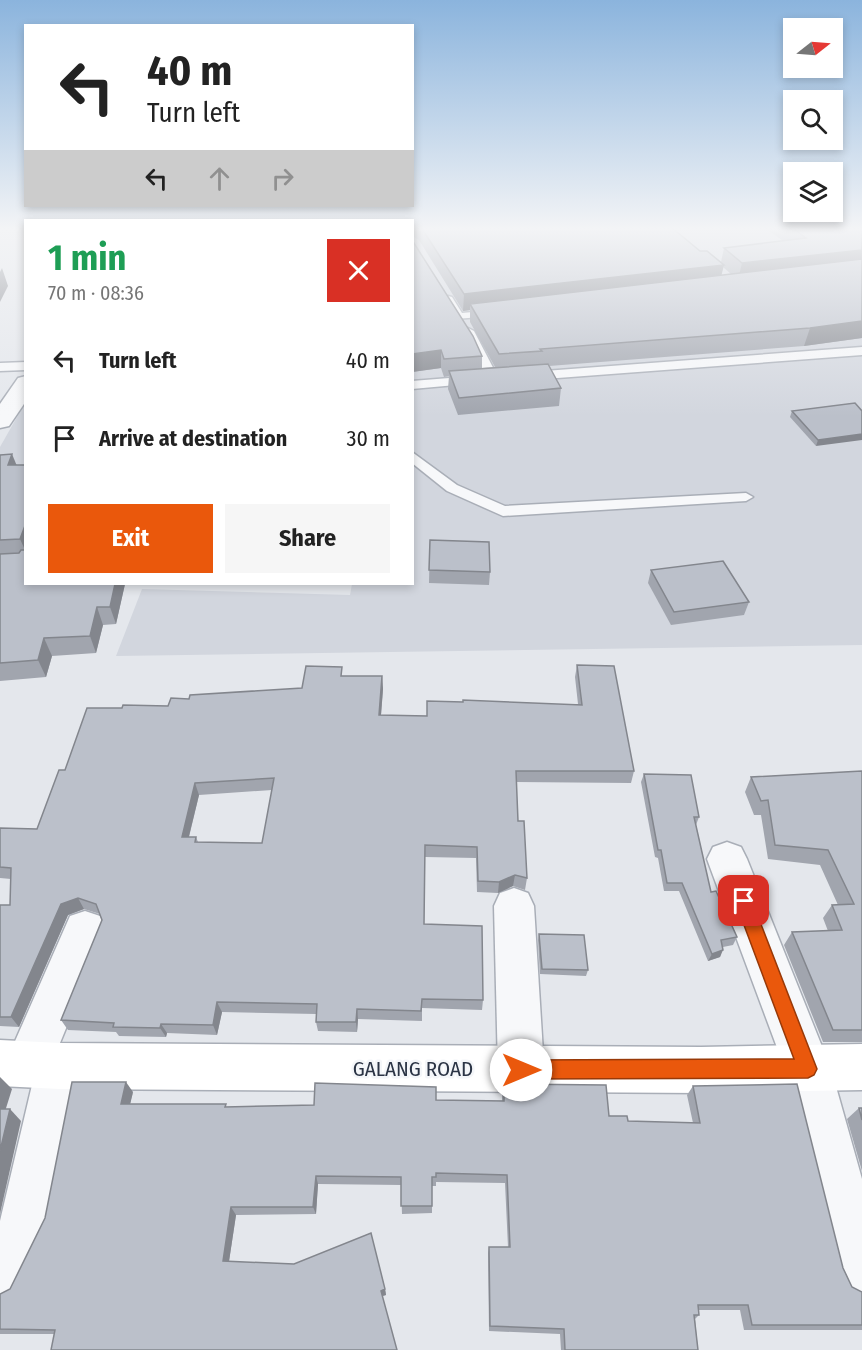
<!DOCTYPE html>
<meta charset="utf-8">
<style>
body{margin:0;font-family:"Fira Sans Condensed",sans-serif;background:#f6f6f6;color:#222;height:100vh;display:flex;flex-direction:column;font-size:22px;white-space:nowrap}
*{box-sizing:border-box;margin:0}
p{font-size:20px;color:#767676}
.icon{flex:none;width:33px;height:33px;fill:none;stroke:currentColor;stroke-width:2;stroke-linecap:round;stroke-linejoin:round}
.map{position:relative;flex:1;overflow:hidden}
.panel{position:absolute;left:24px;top:219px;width:390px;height:366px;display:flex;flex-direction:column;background:#fff;border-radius:0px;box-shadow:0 3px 9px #0003}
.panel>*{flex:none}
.guide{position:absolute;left:24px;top:24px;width:390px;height:183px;border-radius:0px;box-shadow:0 3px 9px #0003;background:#fff;color:#222;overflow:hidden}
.needle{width:39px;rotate:73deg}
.controls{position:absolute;left:783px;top:18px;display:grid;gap:12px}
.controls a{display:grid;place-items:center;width:60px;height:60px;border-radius:0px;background:#fff;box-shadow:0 3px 9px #0003;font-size:30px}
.pin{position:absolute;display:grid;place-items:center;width:51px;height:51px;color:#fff;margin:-26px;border-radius:12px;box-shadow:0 3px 9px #0006}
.me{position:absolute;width:66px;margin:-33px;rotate:90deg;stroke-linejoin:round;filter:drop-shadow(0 0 4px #0008)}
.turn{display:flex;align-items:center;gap:21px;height:126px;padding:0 24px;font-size:27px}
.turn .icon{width:78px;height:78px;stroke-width:2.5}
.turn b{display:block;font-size:42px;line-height:51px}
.lanes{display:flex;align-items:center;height:57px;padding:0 24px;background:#0003;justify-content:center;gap:30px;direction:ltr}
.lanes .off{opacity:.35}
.round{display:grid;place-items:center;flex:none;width:63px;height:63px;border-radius:0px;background:#f6f6f6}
.headline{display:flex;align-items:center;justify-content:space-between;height:102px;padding:0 24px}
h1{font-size:36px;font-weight:700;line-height:45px;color:#1e9e55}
.action{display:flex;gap:12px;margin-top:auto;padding:12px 24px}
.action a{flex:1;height:69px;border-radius:0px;background:#ea580c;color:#fff;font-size:24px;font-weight:700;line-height:69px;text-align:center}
.action a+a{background:#f6f6f6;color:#222}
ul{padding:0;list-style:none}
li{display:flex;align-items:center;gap:18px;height:78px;padding:0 24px}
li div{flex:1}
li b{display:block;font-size:22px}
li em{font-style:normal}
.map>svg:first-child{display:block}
</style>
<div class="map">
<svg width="862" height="1350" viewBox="0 0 862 1350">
<rect width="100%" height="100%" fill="#e4e7ec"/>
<g fill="#d2d6de">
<polygon points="413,227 862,227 862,645 116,656 142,589 350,595 352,584 412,584"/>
<polygon points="25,403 25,465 0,466 0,447"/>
</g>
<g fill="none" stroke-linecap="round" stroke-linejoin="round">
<defs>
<g id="lane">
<polygon points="448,296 452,297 462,313 494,310 500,313 494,316 455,319 442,299"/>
<polygon points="468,328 474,331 499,379 497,382 493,383 487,379 462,331"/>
<polygon points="862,347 862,355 531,380 525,376 531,372"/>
<polygon points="26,362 26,370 0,371 0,363"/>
<polygon points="474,376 480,380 478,383 412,389 412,381"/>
<polygon points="412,452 457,485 505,506 746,493 753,497 746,501 503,516 447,491 412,463"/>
</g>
<g id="street">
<polygon points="26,376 26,401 9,426 0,428 0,404 18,378"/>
<polygon points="727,842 741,847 747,859 831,1069 862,1179 862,1300 843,1292 835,1273 785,1069 707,859 713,847"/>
<polygon points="514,888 528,893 534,906 544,1069 537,1085 521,1092 505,1085 498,1069 494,906 500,893"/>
<polygon points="85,911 100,916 106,930 60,1043 76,1050 83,1066 52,1225 19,1294 0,1302 0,1221 32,1085 28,1087 12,1080 5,1064 70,916"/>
</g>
<polygon id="secondary" points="0,1040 60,1043 701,1047 862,1044 862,1090 701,1093 60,1089 0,1086"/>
</defs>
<use href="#lane" stroke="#a9aeb7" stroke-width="3"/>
<use href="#street" stroke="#a9aeb7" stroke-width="3"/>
<use href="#secondary" stroke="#a9aeb7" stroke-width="3"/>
<use href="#lane" fill="#f7f8fa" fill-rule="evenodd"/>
<use href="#street" fill="#f7f8fa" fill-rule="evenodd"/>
<use href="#secondary" fill="#fff" fill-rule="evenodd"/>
</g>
<g fill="#a1a5ae" fill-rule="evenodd">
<path d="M412,227H671L700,251L721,262L724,248L783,241L764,227H862V338L804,346L549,366L561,388L559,406L458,415L448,389L449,376L444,377L441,368L412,372V240L482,356V368L495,367L470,322V310L463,311L419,240L412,236ZM723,267L731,274L721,276Z"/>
<polygon points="855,403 816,446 790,417 792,411"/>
<polygon points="0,455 17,465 26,465 26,584 125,584 116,624 103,625 96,653 52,656 46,677 0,681"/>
<polygon points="430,540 490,572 489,585 429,583"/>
<polygon points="651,570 749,602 744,615 671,625 648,583"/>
<path d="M577,665L634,771L631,783L516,782L518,821L527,878L525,890L513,886L498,893L477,892L476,858L425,857L424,924L483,1000L482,1010L422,1008V1021L358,1019L357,1032L318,1031L316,1022V1014L222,1012L217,1035L167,1033L166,1037L119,1036L116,1032L68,1030L61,1020L102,920L100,914L84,909L68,915L19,1027L0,1026V905H10L11,879L0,878V828L37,829L65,770L122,708L168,706L189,699L302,688L343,676H382L383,689L381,715L427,716L578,704L575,677ZM272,790L262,843L198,842L196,837H189L199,795Z"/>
<polygon points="862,771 862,1042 823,1042 784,945 792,932 828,931 823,918 832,905 838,905 820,865 768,859 761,815 754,815 745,792 751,777"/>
<polygon points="644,774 699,817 696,825 711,892 737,937 733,945 723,947 720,957 708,961 679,891 664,891 658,858 655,857 641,782"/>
<polygon points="539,934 588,970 586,976 540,974 538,940"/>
<polygon points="504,1084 628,1121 693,1123 687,1095 693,1086 843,1268 852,1287 862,1292 862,1330 744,1330 740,1310 698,1310 699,1315 695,1319 698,1350 561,1350 560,1334 489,1331 488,1253 489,1247 508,1247 505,1183 436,1182 436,1186 432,1186 432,1213 402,1214 401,1185 318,1184 316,1214 236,1215 229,1261 385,1289 386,1295 383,1296 54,1334 0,1334 0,1294 10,1289 133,1092 130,1104 227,1107 314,1105 436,1100 502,1101 502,1094"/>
<polygon points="859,1108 862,1108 862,1171 847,1119"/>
</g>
<g fill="#83868d">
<polygon points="862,250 862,266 738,280 742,263"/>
<polygon points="724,265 720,281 470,304 470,310 463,311 464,294"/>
<polygon points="2,268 8,286 0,302 0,272"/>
<polygon points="862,321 862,338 804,346 810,328"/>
<polygon points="441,350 441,368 412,372 412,354"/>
<polygon points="862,434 862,440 816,446 818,440"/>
<polygon points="12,454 19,471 8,465"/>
<polygon points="26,523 26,552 20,539"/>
<polygon points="115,584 125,584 116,624 110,607"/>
<polygon points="97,607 103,625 96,653 90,636"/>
<polygon points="44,638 52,656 46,677 38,660"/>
<polygon points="382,676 383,689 380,727 379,715"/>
<polygon points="195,783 199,795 186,848 182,837"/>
<polygon points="515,875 513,886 498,893 499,882"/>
<polygon points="78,898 84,909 68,915 19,1027 11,1017 61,904"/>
<polygon points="723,950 720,957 708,961 712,954"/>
<polygon points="217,1002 222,1012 217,1035 213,1025"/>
<polygon points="357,1009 358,1019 357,1032 356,1022"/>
<polygon points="161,1024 167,1033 166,1037 160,1028"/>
<polygon points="0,1077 12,1089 2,1121 0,1119"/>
<polygon points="126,1082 133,1092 128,1113 121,1104"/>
<polygon points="10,1109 21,1121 0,1214 0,1151"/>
<polygon points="316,1176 318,1184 316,1214 313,1207"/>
<polygon points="231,1207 236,1215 228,1268 223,1261"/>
<polygon points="385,1289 386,1295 382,1296 381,1291"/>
</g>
<g fill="#bbc0ca" stroke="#83868d" stroke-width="1.5" fill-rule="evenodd">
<polygon points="421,227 671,227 700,251 707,251 724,265 464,294"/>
<polygon points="791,227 862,227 862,250 742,263 724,248 806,238"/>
<polygon points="412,240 473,336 482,356 444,359 441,350 412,354"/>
<polygon points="862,259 862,321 810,328 540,349 542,351 499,354 470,304"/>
<polygon points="548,364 561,388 459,398 449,371"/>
<polygon points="855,403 862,411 862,434 818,440 792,411"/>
<polygon points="12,454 8,465 26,465 26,523 20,539 0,540 0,455"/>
<polygon points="430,540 489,542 490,572 429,570"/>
<polygon points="21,550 26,550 26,584 115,584 110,607 97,607 90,636 44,638 38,660 0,663 0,554 19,553"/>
<polygon points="723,561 749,602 674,612 651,570"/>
<path d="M577,665L614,666L634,771H516L518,821H524L527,878L515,875L499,882L478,881L477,847L425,845L424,924L482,926L483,1000L422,999L421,1011L357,1009L356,1022H316L317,1004L217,1002L213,1025L161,1024L160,1028L113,1027L114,1023L61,1020L102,920L96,904L78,898L61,904L11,1017H0V905H10L11,868L0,867V828L37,829L59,770H65L87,708H122L123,705L168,706L171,698L189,699L190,695L302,688L306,666L342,667L341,676H382L379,715L427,716V701L463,702V700L582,705ZM274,778L262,843L195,842L196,837H182L195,783Z"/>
<polygon points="862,771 862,1030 833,1030 792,932 842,930 832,905 854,904 828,850 775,845 768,800 761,801 751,777"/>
<polygon points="644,774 691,775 699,817 694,817 711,892 716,891 737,937 721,940 723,950 712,954 682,883 667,883 661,850 658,850"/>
<polygon points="539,934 584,935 588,970 542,969"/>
<polygon points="72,1082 126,1082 121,1104 226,1104 225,1107 314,1105 315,1083 436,1087 436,1100 504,1101 504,1084 606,1085 609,1116 627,1116 628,1121 700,1123 693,1086 797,1084 843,1268 852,1287 862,1292 862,1325 752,1325 748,1305 698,1305 699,1315 694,1315 698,1350 565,1350 564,1329 490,1326 489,1247 510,1247 507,1175 436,1173 436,1177 432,1177 432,1206 401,1206 401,1177 316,1176 313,1207 231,1207 223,1261 294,1264 371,1233 385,1289 381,1291 397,1350 51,1350 55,1330 0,1329 0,1294 10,1289 45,1218"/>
<polygon points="859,1108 862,1108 862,1120"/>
<polygon points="0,1109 10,1109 0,1151"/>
</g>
<linearGradient id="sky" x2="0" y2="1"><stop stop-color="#8bb4dd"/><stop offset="0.55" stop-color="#f3f4f6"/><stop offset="1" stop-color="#f3f4f6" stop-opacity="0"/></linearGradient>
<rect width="862" height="416" fill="url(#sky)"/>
<polygon fill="#ea580c" stroke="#983908" stroke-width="1.5" points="744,893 749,895 752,901 817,1069 814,1075 808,1078 521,1079 514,1076 512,1070 514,1063 521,1060 794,1059 735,901 738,895"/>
<g text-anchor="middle" stroke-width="5" stroke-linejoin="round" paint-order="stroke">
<g font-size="21" fill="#2b3445" stroke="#f4f6f9">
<text x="413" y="1076">GALANG ROAD</text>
</g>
</g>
</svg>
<div class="controls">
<a><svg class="needle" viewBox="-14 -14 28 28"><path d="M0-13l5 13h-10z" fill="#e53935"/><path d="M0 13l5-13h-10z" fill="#767676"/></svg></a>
<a><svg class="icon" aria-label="search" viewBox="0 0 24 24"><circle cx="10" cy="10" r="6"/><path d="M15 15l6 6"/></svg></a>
<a><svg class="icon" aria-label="layers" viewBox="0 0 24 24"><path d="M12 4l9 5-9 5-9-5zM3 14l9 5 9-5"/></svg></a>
</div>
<div class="pin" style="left:744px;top:901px;background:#d93025"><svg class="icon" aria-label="arrive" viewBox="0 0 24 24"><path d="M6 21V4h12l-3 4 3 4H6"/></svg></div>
<svg class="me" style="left:521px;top:1070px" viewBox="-20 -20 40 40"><circle r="19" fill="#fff"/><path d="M0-13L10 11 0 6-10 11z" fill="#ea580c"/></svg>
<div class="guide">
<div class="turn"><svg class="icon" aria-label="left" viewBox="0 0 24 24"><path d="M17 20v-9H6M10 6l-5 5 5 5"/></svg><div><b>40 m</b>Turn left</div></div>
<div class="lanes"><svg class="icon" aria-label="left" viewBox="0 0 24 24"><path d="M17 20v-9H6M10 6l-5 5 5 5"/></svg><svg class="icon off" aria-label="ahead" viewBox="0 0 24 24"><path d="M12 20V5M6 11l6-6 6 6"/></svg><svg class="icon off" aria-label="right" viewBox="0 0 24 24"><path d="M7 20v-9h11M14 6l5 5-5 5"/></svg></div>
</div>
<section class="panel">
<div class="headline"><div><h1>1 min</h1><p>70 m · 08:36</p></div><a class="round" style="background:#d93025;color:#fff"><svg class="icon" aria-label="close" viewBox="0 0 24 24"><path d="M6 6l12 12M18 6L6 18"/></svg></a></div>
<ul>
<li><svg class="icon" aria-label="left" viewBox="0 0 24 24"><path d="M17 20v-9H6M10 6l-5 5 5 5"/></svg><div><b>Turn left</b></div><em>40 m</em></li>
<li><svg class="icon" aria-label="arrive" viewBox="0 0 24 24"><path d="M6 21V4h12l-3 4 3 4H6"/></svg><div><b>Arrive at destination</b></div><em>30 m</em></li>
</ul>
<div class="action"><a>Exit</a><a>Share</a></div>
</section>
</div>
